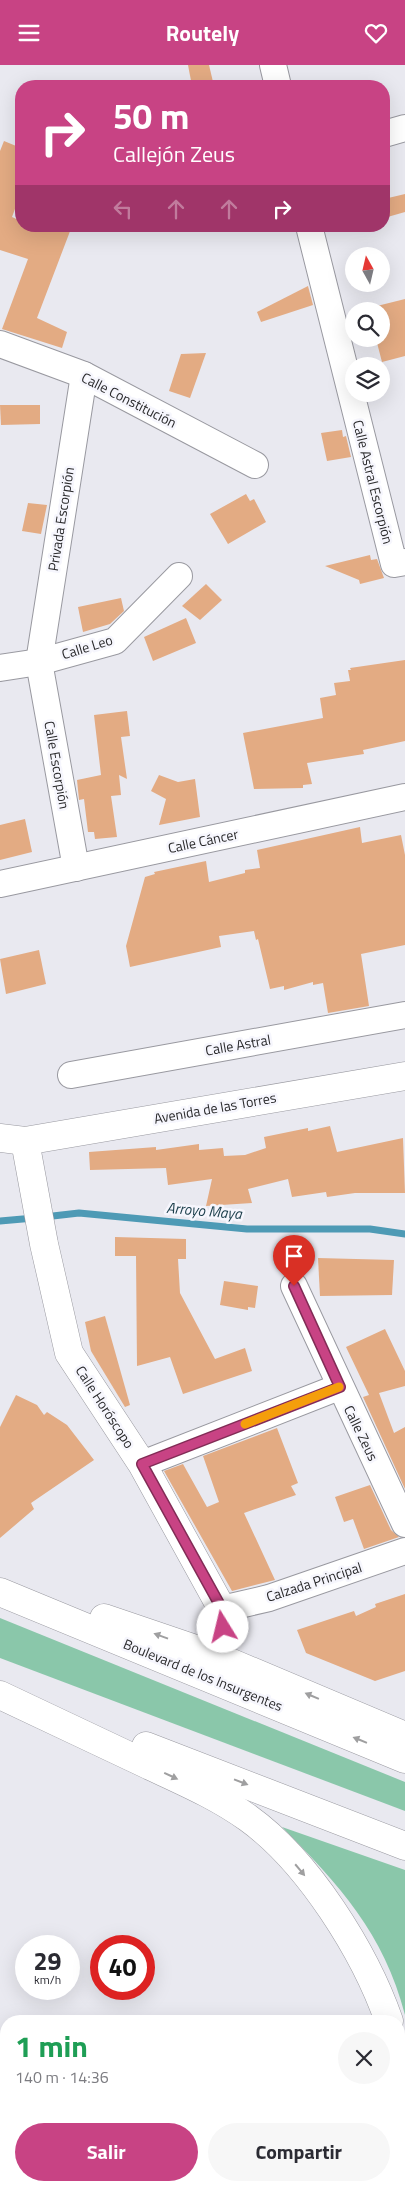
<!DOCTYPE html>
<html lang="es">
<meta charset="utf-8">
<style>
body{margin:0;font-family:"Titillium Web",sans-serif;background:#f7f7f7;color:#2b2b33;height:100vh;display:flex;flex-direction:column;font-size:19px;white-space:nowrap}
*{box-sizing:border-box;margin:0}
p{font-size:16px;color:#7c7c81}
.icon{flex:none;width:28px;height:28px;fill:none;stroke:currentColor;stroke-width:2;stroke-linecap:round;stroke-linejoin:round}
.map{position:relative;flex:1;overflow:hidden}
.drawer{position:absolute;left:0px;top:1950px;width:405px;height:176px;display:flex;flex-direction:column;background:#fff;border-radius:20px 20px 0 0;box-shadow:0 5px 20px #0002}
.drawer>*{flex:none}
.guide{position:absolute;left:15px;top:15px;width:375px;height:152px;border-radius:20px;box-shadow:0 5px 20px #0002;background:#c84384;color:#fff;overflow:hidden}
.needle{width:32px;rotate:352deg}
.buttons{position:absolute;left:345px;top:182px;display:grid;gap:10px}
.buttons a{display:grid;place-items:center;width:45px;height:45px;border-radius:50%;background:#fff;box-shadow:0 5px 20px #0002;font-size:25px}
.speed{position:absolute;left:15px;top:1870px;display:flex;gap:10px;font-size:25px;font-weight:700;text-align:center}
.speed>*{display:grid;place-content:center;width:65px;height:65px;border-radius:50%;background:#fff;box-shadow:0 5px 20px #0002;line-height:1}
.speed small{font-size:12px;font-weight:400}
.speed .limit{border:8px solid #d22;background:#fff;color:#111}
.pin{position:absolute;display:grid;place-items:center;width:42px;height:42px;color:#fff;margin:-51px -21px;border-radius:50% 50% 50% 0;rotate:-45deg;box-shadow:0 0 5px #0007}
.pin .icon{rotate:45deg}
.me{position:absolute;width:55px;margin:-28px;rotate:351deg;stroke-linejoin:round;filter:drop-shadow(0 0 4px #0008)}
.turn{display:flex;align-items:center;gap:18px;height:105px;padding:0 15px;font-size:22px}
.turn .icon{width:65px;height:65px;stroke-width:2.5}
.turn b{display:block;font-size:35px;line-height:42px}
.lanes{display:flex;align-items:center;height:48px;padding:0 15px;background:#0003;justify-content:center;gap:25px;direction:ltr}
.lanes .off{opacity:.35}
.round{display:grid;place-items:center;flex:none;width:52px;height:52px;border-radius:26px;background:#f7f7f7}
.headline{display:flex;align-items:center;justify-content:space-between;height:85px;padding:0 15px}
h1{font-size:30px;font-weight:700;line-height:38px;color:#1e9e55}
.action{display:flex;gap:10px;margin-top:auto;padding:10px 15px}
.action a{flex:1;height:58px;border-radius:30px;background:#c84384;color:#fff;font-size:20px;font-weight:700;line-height:58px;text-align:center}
.action a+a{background:#f7f7f7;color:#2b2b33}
header{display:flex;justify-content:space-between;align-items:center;height:65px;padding:0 15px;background:#c84384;color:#fff;font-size:22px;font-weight:700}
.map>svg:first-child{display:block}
</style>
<header><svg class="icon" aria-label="menu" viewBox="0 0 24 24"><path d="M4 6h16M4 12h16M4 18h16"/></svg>Routely<svg class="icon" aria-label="heart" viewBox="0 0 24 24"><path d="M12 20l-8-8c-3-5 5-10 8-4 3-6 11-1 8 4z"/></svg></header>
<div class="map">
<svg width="405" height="2126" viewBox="0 0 405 2126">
<rect width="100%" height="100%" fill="#e9e9f0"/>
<g fill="#8ac7aa">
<polygon points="0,1553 405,1717 405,1746 0,1593"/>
<path d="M282,1762L405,1805V1950C384,1868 339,1820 282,1762Z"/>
</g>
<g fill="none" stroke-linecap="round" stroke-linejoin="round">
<g stroke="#4e9ab5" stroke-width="7">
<polyline points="44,1152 79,1148 247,1164 370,1164 405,1169"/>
<polyline points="0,1156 34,1153"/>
</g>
</g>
<g fill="#e3ab83">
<polygon points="188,0 209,0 214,21 192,21"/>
<polygon points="4,76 21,83 21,128 12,152 21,156 21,161 72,161 37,253 67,267 62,283 2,264 28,194 0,185 0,86"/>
<polygon points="405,129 405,147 384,153 384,134"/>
<polygon points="308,221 313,240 261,257 257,247"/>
<polygon points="405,234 405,291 382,297 376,274 381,274 381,246 370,246 369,243"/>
<polygon points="206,288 190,333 169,326 181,289"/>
<polygon points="0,340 40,340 40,359 1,360"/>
<polygon points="342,365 343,372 346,371 351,392 327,396 321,368"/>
<polygon points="246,429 250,436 254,434 266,457 228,479 210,449"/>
<polygon points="28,438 47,440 41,469 22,466"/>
<polygon points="370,490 371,495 377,494 384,513 360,519 359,515 325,501"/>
<polygon points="206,519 222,535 200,555 182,541"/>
<polygon points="121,533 124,546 110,559 83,567 78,542"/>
<polygon points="186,553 196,578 153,596 144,572"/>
<polygon points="405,595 405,676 363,685 364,689 307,698 312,719 303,720 303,723 254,724 243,668 323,653 320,633 336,630 334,618 350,616 348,605 351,605 350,603"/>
<polygon points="127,646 130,671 121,672 127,714 119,710 121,730 111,731 117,772 95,774 94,767 88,767 84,734 79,735 77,715 101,710 94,650"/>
<polygon points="159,710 178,717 195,714 200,752 159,760 166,734 151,726"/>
<polygon points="25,754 32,787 0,795 0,760"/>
<polygon points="360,762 362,778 401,770 405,790 405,880 361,889 369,941 328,948 323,918 313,920 313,917 284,925 284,921 270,924 258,874 256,875 254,866 219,871 221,882 130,902 126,881 145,812 155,809 154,807 206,796 209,817 245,808 245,805 260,803 257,785"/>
<polygon points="39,885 46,919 6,929 0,894"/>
<polygon points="330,1061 337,1087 403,1073 405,1128 355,1128 327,1132 326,1127 292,1132 288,1114 248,1124 252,1138 206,1141 212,1114 168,1120 166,1103 90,1105 89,1087 156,1082 156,1085 199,1079 199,1085 223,1083 224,1091 245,1090 266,1083 264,1072 308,1063 308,1066"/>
<polygon points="115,1172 186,1174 186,1194 178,1194 180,1228 215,1294 245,1283 252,1306 183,1329 170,1292 137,1301 136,1191 115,1191"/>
<polygon points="318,1193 394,1195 392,1230 320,1231"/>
<polygon points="224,1216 258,1221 255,1243 248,1242 248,1245 220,1240"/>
<polygon points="105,1251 130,1340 125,1342 91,1286 85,1257"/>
<polygon points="385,1264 405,1306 405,1321 379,1328 394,1368 405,1362 405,1424 363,1332 369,1330 346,1282"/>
<polygon points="16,1330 37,1340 44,1350 47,1347 67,1360 94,1395 31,1438 34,1444 0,1473 0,1362"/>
<polygon points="277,1363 298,1418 291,1421 296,1430 244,1448 275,1515 232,1526 164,1406 183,1399 207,1442 219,1437 203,1391"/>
<polygon points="370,1420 391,1465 399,1472 364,1484 353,1454 344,1457 335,1432"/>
<polygon points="405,1529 405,1606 375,1616 306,1588 297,1565 354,1546 356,1551 376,1542 375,1539"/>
</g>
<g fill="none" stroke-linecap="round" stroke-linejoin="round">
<defs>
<g id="minor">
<polyline points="273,0 278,21"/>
<polyline points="384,69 405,63"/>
<polyline points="309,161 394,499 405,497"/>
<polyline points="0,279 84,310 255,400"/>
<polyline points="0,603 39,597 115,576 179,511"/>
<polyline points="76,803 39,597 84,310"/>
<polyline points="0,819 405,732"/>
<polyline points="71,1010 405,950"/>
<polyline points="294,1221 405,1459"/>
<polyline points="142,1399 339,1322"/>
<polyline points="222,1544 269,1533 405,1486"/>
</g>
<g id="tertiary">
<polyline points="0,1073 25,1076 405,1011"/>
<polyline points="25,1076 44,1179 69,1288 142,1399 222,1544 223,1561 213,1590"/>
</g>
<g id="trunk">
<polyline points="0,1527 405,1694"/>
<polyline points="104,1553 213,1590 405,1671"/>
<path d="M0,1630C48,1653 96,1675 144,1698C180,1715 216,1730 248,1753C308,1796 365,1887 389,1956"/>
<polyline points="146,1681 405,1781"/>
<polyline points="399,1989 405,2014"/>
</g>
</defs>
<use href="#minor" stroke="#9999a0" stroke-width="28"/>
<use href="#tertiary" stroke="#9999a0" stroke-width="29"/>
<use href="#trunk" stroke="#9999a0" stroke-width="29"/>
<use href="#minor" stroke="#fff" stroke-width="26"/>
<use href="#tertiary" stroke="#fff" stroke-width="28"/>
<use href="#trunk" stroke="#fff" stroke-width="28"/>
</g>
<defs><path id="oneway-solid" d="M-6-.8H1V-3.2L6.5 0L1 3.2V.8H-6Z" transform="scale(1.25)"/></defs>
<g fill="#9f9fa0">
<use href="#oneway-solid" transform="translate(161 1571) rotate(-160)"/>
<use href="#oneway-solid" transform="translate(312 1631) rotate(-157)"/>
<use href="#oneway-solid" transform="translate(360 1675) rotate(-158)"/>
<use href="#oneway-solid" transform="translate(171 1711) rotate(25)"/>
<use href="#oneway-solid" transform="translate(241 1717) rotate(21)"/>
<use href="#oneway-solid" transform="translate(300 1805) rotate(50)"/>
</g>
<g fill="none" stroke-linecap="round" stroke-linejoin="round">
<defs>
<polyline id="route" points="223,1562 222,1544 142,1399 340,1322 294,1221"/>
</defs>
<use href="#route" stroke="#822c56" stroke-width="12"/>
<use href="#route" stroke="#c84384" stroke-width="9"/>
<polyline stroke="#f59e0b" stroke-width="9" points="245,1359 339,1322"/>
</g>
<g text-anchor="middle" stroke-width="5" stroke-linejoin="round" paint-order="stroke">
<g font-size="14" fill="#2a2a2c" stroke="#f6f6fd">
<text transform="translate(129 335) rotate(27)" y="5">Calle Constitución</text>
<text transform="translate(373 417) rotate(76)" y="5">Calle Astral Escorpión</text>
<text transform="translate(61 454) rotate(-81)" y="5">Privada Escorpión</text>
<text transform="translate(87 582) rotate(-17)" y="5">Calle Leo</text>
<text transform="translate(57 700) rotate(80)" y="5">Calle Escorpión</text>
<text transform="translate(203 776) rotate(-12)" y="5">Calle Cáncer</text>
<text transform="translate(238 980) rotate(-10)" y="5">Calle Astral</text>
<text transform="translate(215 1043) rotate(-10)" y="5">Avenida de las Torres</text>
<text transform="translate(105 1342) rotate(57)" y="5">Calle Horóscopo</text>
<text transform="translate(361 1368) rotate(64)" y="5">Calle Zeus</text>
<text transform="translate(314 1517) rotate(-18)" y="5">Calzada Principal</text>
<text transform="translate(203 1610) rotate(22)" y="5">Boulevard de los Insurgentes</text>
</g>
<g font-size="15" font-style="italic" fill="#1a3d4a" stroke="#f6f6fd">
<text transform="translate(204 1146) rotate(5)" y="5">Arroyo Maya</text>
</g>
</g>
</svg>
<div class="buttons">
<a><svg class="needle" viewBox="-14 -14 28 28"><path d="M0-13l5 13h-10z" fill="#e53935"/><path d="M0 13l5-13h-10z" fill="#7c7c81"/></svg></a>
<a><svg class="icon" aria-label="search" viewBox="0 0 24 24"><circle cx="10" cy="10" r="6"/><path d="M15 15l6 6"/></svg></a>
<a><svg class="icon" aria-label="layers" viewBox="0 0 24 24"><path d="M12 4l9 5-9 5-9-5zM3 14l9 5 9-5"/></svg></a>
</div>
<div class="speed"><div>29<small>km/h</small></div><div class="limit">40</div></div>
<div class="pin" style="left:294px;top:1221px;background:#d93025"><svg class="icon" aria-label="arrive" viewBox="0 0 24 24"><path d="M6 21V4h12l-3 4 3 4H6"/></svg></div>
<svg class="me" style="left:223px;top:1562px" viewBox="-20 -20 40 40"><circle r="19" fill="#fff"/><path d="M0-13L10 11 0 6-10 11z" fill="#c84384"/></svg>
<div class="guide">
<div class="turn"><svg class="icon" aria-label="right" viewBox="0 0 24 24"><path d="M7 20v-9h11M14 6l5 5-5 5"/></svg><div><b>50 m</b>Callejón Zeus</div></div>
<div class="lanes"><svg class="icon off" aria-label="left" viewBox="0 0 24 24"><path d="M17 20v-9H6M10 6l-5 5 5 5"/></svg><svg class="icon off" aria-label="ahead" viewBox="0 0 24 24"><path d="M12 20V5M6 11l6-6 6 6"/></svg><svg class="icon off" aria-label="ahead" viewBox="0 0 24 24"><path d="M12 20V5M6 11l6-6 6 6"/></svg><svg class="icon" aria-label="right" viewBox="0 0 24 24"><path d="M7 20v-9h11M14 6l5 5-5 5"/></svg></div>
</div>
<section class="drawer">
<div class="headline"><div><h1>1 min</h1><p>140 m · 14:36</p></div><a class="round"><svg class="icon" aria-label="close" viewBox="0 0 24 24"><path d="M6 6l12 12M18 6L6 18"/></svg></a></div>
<div class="action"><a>Salir</a><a>Compartir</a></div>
</section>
</div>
